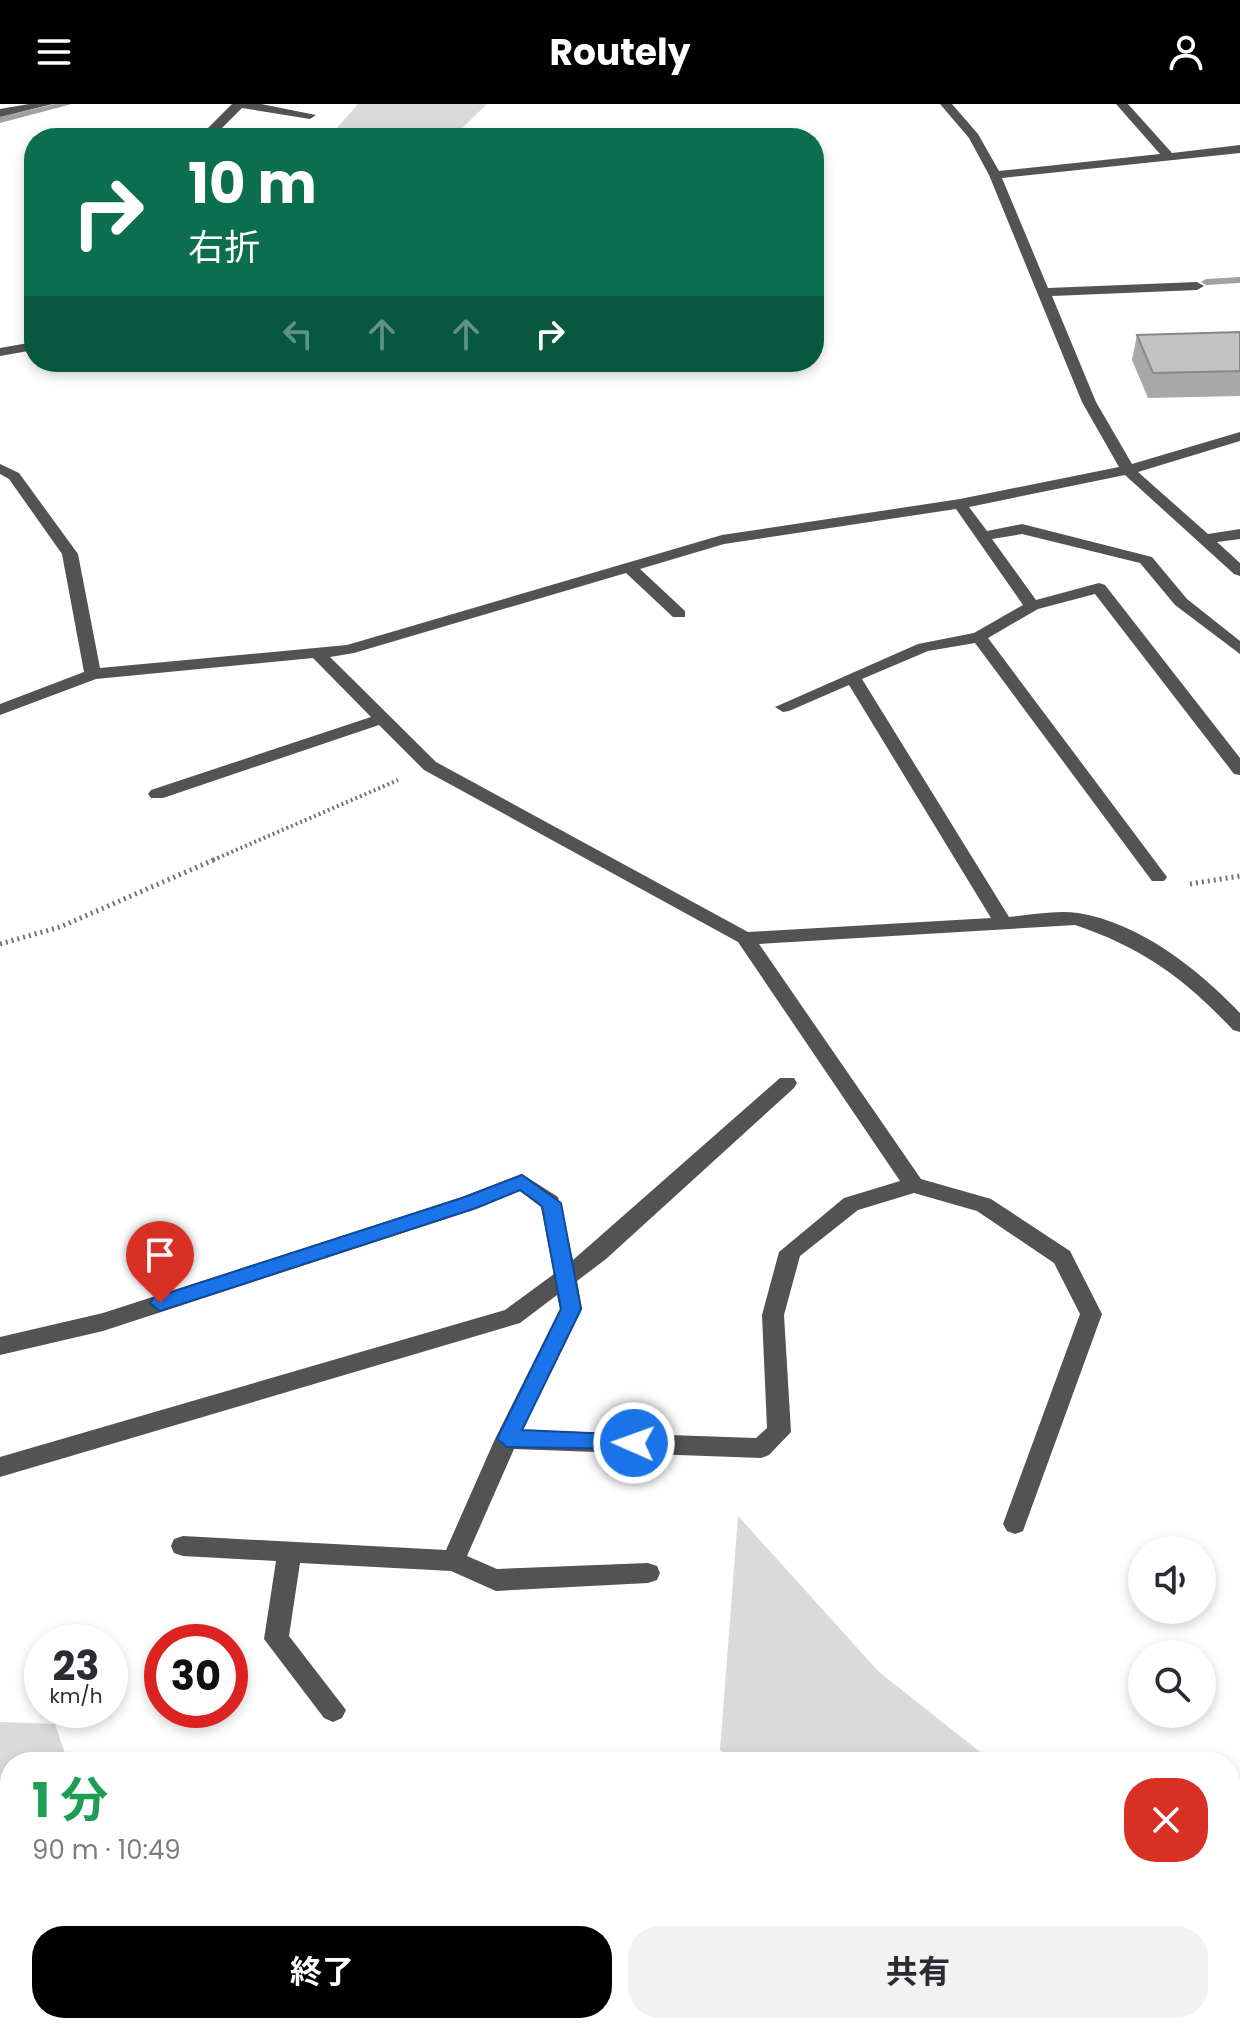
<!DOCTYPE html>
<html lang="ja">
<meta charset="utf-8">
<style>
body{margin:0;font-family:Poppins,"Noto Sans JP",sans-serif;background:#f2f2f3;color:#2b2b33;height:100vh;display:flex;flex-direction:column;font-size:30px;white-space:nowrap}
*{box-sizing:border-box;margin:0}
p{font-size:26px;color:#7c7c81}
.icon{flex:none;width:44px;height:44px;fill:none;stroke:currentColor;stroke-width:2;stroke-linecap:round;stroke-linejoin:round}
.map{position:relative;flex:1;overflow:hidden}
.drawer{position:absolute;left:0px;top:1648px;width:1240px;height:282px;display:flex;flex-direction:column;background:#fff;border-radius:32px 32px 0 0;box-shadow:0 4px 12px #0003}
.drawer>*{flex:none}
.banner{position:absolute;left:24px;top:24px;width:800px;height:244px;border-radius:32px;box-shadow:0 4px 12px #0003;background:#0b6e4f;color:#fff;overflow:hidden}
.fabs{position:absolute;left:1128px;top:1432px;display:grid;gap:16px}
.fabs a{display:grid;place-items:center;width:88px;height:88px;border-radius:50%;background:#fff;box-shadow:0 4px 12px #0003;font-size:40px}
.speed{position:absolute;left:24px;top:1520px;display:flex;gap:16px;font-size:40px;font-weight:700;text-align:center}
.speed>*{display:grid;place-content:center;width:104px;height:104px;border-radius:50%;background:#fff;box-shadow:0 4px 12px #0003;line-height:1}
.speed small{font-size:20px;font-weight:400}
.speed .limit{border:12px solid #d22;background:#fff;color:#111}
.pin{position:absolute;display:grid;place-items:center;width:68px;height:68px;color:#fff;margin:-82px -34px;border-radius:50% 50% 50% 0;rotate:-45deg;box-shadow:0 0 8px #0007}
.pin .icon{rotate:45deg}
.me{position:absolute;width:88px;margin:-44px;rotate:272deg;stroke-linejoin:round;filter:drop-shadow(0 0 6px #0008)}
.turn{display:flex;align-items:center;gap:28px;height:168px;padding:0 32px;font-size:36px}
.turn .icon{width:104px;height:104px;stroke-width:2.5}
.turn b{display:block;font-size:56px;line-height:68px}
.lanes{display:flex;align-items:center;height:76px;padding:0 32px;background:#0003;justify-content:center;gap:40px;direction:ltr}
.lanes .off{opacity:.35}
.round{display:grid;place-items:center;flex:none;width:84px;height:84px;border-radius:32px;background:#f2f2f3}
.overview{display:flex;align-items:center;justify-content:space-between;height:136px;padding:0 32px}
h1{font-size:48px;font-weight:700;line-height:60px;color:#1e9e55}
.primary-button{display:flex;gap:16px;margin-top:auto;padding:16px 32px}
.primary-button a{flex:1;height:92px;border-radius:32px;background:#000;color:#fff;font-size:32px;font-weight:700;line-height:92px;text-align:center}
.primary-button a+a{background:#f2f2f3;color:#2b2b33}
header{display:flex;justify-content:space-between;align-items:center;height:104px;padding:0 32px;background:#000;color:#fff;font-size:36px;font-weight:700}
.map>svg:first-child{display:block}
</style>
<header><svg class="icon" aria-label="menu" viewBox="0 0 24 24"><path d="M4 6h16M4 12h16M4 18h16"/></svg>Routely<svg class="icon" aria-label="person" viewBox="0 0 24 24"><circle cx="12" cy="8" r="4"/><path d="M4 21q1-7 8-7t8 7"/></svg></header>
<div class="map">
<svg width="1240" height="1929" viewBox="0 0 1240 1929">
<rect width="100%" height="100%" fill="#fff"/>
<g fill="#dadada">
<polygon points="358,0 487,0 452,34 328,34"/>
<polygon points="738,1412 879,1568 989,1655 1011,1658 736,1658 720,1646"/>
<polygon points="0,1618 55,1620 68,1658 10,1658 10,1920 97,1920 93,1929 0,1929"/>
<polygon points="1230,1693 1240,1698 1240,1929 1093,1929 1077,1920 1230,1920"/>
</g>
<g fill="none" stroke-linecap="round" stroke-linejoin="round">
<g fill="#a1a1a1" fill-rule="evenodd">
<polygon points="55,0 72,0 0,19 0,13"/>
<polygon points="1240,173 1240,179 1206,181 1201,178 1206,175"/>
</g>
<polyline stroke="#757575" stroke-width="4" stroke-dasharray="2 3" stroke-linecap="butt" points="213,756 398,676"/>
<g stroke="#757575" stroke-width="5" stroke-dasharray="2 4" stroke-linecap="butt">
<polyline points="1190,780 1240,772"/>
<polyline points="0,840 60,823 218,754"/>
</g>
<g fill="#535353" fill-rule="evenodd">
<polygon points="29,0 53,0 0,13 0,5"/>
<polygon points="232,0 261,0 316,11 310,15 242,4 212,34 192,34 204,28"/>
<path d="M940,0H952L978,30L999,67L1160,50L1116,0H1128L1172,49L1240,41V49L1002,74L1048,184L1197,178L1204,182L1197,186L1052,192L1096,298L1132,360L1240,328V337L1138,368L1208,430L1240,425V435L1217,438L1240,459V472L1234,470L1125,371L969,403L987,427L1022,420L1152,453L1187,495L1240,537V550L1175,501L1140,459L1022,430L992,435L1036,496L1099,479L1105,481L1240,654V671L1234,670L1095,490L1038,505L988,534L1164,769L1167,773L1164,777H1152L975,539L928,547L862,575L1009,813C1031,811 1056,806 1078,809C1140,819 1198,865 1240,909V928L1233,926C1184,874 1143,844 1075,821L759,840L921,1075L991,1095L1070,1147L1102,1210L1023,1427L1015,1430L1007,1427L1003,1420L1080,1210L1054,1159L977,1107L914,1089L858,1106L800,1152L784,1211L791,1328L769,1351L761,1354L514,1345L467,1452L497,1465L648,1459L657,1462L660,1469L657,1476L648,1479L496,1487L451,1467L300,1459L289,1532L346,1606L342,1614L333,1618L324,1614L264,1535L276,1457L183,1452L174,1449L171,1442L174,1435L183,1432L446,1446L495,1335L560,1205L557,1191L520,1219L0,1373V1353L505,1206L554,1170L541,1103L520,1087L476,1105L103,1227L0,1251V1233L103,1209L462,1093L522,1070L558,1093L573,1156L780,974H794L797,979L794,984L606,1155L577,1177L582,1205L523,1326L756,1334L767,1324L762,1211L779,1148L844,1094L900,1077L738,838L424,666L379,621L163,694H151L148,690L151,686L371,613L313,554L96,575L0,611V600L84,568L62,450L9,375L0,370V360L19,369L78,450L100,564L347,541L722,431L960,395L1119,363L1082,298L989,71L969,34ZM956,405L1023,501L974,529L918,540L775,603L783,608L789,607L849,581L991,814L748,828L436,658L330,553L354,549L626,469L673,513H685V507L640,465L724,440Z"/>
<polygon points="34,238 34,246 0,252 0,244"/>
</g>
</g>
<polygon fill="#a8a8a8" points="1240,228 1240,292 1148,294 1132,256 1137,231"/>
<polygon fill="#c3c3c3" stroke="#888" stroke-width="2" points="1240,228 1240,267 1153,269 1137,231"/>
<polygon fill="#1a73e8" stroke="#114b97" stroke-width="2" points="522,1071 561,1099 581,1205 522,1326 634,1331 645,1339 641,1345 507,1343 497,1335 561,1205 542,1102 520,1086 476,1104 160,1207 150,1199 153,1194 462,1094"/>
</svg>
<div class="fabs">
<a><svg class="icon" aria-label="sound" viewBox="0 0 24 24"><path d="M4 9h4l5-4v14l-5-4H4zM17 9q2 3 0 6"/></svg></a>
<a><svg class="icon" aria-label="search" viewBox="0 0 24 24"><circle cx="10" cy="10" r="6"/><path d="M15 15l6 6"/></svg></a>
</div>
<div class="speed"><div>23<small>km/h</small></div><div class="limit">30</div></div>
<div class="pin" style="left:160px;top:1199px;background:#d93025"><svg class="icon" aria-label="arrive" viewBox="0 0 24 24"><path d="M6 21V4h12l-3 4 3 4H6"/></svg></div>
<svg class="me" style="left:634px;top:1339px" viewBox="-20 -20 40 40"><circle r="17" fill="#1a73e8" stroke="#fff" stroke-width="3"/><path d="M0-11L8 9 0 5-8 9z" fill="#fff"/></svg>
<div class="banner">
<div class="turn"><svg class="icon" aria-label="right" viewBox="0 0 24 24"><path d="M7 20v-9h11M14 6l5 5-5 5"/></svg><div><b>10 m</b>右折</div></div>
<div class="lanes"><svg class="icon off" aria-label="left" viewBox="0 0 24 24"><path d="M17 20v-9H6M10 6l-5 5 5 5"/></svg><svg class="icon off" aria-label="ahead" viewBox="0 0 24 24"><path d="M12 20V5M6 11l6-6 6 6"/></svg><svg class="icon off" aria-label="ahead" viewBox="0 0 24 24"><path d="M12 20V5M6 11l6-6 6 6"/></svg><svg class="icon" aria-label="right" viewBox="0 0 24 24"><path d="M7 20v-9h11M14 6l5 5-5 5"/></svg></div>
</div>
<section class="drawer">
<div class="overview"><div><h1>1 分</h1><p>90 m · 10:49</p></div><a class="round" style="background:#d93025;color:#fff"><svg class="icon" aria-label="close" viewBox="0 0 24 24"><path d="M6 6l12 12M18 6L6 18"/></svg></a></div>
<div class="primary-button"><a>終了</a><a>共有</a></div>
</section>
</div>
